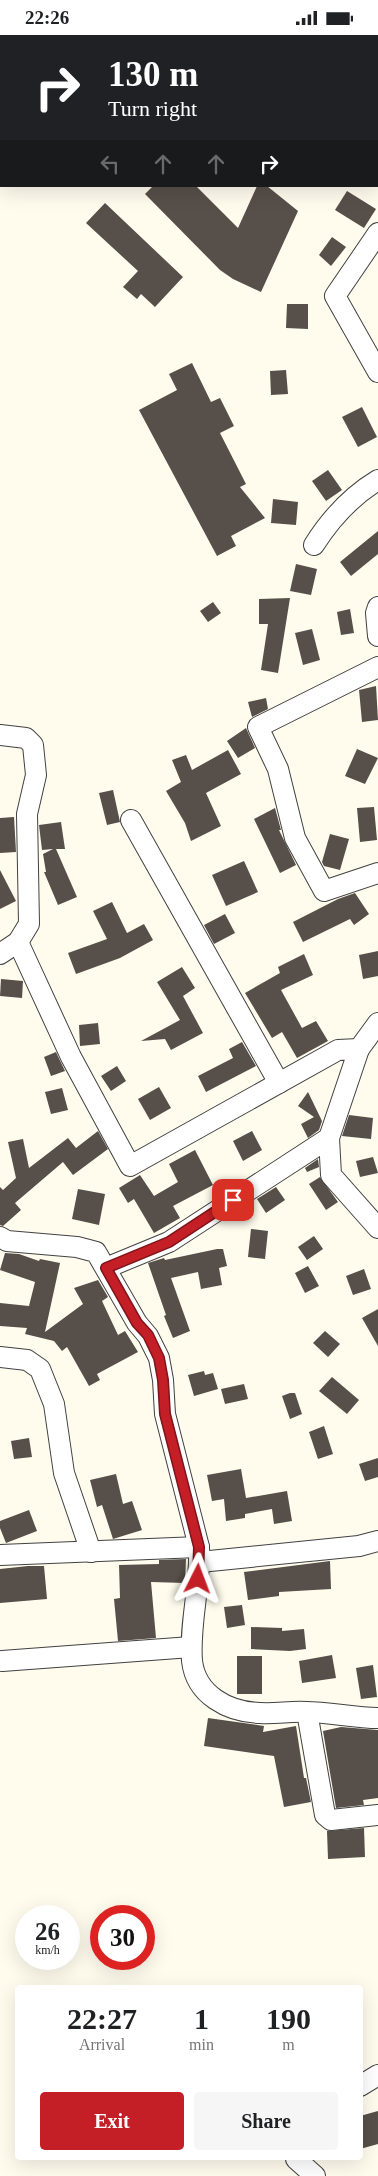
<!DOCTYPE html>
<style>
body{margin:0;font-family:Georgia,serif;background:#f6f6f6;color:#202124;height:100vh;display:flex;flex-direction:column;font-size:19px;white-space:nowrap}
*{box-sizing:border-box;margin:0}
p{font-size:16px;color:#757577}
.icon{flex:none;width:28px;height:28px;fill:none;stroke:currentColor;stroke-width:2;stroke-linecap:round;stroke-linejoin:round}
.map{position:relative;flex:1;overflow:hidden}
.details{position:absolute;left:15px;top:1950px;width:348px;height:175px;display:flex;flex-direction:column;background:#fff;border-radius:5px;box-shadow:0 5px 20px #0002}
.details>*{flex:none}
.top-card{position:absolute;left:0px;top:0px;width:379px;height:152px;box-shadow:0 5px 20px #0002;background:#202124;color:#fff;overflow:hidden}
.speed{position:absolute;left:15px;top:1870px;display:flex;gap:10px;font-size:25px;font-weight:700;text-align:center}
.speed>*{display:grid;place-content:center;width:65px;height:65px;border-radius:50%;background:#fff;box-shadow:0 5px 20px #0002;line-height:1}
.speed small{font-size:12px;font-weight:400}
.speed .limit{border:8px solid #d22;background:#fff;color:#111}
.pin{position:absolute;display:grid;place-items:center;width:42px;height:42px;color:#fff;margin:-21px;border-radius:10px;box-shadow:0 2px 8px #0006}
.me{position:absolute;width:55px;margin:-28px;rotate:3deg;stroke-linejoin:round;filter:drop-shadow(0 0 4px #0008)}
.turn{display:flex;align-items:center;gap:18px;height:105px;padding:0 25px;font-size:22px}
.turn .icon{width:65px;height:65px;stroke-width:2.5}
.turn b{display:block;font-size:35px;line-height:42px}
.lanes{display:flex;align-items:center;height:48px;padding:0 25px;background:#0003;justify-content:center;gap:25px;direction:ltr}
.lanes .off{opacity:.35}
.eta{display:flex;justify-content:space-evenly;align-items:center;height:85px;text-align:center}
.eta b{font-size:30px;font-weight:700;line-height:35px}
.action{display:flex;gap:10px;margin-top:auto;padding:10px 25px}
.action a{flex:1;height:58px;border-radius:5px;background:#c41f27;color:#fff;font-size:20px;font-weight:700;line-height:58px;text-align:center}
.action a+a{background:#f6f6f6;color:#202124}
.status{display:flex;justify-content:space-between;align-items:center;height:35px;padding:0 25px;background:#fff;direction:ltr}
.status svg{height:14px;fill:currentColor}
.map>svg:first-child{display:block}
</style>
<div class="status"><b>22:26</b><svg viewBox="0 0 49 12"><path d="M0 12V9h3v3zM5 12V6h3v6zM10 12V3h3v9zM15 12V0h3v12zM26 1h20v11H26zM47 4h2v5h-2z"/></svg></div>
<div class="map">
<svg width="378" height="2141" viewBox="0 0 378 2141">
<rect width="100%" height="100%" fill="#fffcee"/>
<g fill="#574f49">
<polygon points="153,151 196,151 238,193 257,151 267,151 298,176 261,257 233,244 220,235 145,159"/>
<polygon points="347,156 376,174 364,193 335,175"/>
<polygon points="105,168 183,242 155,272 141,259 137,264 123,252 138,236 86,188"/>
<polygon points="332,202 346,212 331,231 319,220"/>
<polygon points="287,269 308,269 308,294 286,293"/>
<polygon points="192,328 211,367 220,363 234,391 220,398 246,449 240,452 265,483 231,501 236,511 217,521 139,375 177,355 169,339"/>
<polygon points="286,335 288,359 271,360 270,336"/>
<polygon points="362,372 377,402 358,412 342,382"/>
<polygon points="328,435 342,455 326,466 312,446"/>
<polygon points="273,464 298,467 296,490 271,488"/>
<polygon points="378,496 378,519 351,541 340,527"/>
<polygon points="296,529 317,534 311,560 290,556"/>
<polygon points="290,563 278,638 261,635 268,589 259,589 259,564"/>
<polygon points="213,567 221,578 208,587 200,576"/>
<polygon points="350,574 354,598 341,600 337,577"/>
<polygon points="312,594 320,625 303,630 295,598"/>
<polygon points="376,651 378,685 362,687 359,655"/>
<polygon points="266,663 268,674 252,682 248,667"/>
<polygon points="246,693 255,713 238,723 227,706"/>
<polygon points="357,714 378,723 365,749 345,741"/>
<polygon points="228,715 241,739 206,758 221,791 191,806 185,788 166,756 181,747 172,725 186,720 192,735"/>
<polygon points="113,755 120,787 107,790 99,758"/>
<polygon points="374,772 377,805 360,807 357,773"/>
<polygon points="275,773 281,795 279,795 296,830 280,838 254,784"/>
<polygon points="14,782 16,817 0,818 0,783"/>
<polygon points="61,787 65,814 56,814 77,862 58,870 44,837 46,837 43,819 53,814 42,815 39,790"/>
<polygon points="330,799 349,804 340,835 324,831 322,827"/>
<polygon points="244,826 258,857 226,871 212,840"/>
<polygon points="0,835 16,866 0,874"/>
<polygon points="355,858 369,879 354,890 350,884 303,907 293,887 338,864"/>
<polygon points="112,867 127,898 144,889 153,905 120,923 76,939 68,918 107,904 93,876"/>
<polygon points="225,879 235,898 214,909 204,890"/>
<polygon points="378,916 378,941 363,944 359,920"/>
<polygon points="304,919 313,940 281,955 302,993 316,986 328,1006 297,1023 282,997 272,1003 245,958 280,938 278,932"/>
<polygon points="182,932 195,953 183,961 203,998 171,1015 165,1004 141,1006 180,985 157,947"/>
<polygon points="1,944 23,946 22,963 0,961"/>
<polygon points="98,988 100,1009 80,1011 79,990"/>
<polygon points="242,1007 256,1031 206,1057 198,1041 233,1023 229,1014"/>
<polygon points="56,1017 65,1036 51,1041 44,1022"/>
<polygon points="117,1031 126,1046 111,1056 101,1041"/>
<polygon points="159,1052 171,1073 150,1085 138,1064"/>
<polygon points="62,1053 68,1075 51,1079 45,1057"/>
<polygon points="308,1057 322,1086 319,1095 308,1103 301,1089 314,1082 298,1071"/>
<polygon points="349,1080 373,1083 371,1104 342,1101"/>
<polygon points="98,1096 108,1114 73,1140 63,1127 15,1168 21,1175 3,1191 0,1190 0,1152 3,1155 16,1143 8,1107 23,1104 29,1133 68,1103 76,1113"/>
<polygon points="252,1096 262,1115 243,1126 233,1106"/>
<polygon points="195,1115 213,1150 173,1171 180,1183 154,1198 134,1164 128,1168 119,1153 140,1140 154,1161 178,1147 169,1129"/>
<polygon points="373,1122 378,1138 360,1142 356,1126"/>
<polygon points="318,1124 319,1132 307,1137 305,1133"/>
<polygon points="320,1142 338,1167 326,1175 309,1149"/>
<polygon points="276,1152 285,1165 266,1178 257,1164"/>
<polygon points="78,1154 105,1159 99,1190 72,1184"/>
<polygon points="251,1194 268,1196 265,1224 248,1222"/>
<polygon points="314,1201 323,1214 307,1225 298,1212"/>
<polygon points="217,1214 223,1214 227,1231 219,1233 222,1250 201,1254 198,1237 171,1243 190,1296 173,1303 164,1281 166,1280 148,1228 164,1223 165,1225"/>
<polygon points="5,1218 19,1219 39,1226 40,1224 60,1228 45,1297 83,1269 74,1253 98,1245 108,1262 102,1266 118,1300 125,1296 138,1317 97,1339 100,1345 89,1351 67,1312 62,1316 54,1306 25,1299 27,1293 0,1291 0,1268 29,1271 35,1247 0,1235"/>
<polygon points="308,1231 319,1251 305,1258 295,1238"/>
<polygon points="364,1234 371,1254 353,1260 346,1241"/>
<polygon points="378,1274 378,1311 362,1283"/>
<polygon points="325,1296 340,1309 328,1322 313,1308"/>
<polygon points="204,1336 205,1340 213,1338 218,1354 194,1361 188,1340"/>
<polygon points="332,1342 359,1365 347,1379 319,1356"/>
<polygon points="244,1349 248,1364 225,1369 221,1354"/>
<polygon points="290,1358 295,1358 302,1379 290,1384 282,1361"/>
<polygon points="324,1391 333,1419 318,1424 309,1397"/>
<polygon points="29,1403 32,1422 14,1424 11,1406"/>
<polygon points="378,1423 378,1442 365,1446 359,1429"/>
<polygon points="241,1434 246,1463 287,1456 292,1486 274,1489 272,1474 245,1479 245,1483 226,1486 224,1464 212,1466 207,1440"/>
<polygon points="116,1439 123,1469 132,1466 142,1495 113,1504 102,1470 97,1472 90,1445"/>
<polygon points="29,1475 37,1496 6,1508 0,1493 0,1486"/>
<polygon points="186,1524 185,1548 151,1547 156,1603 118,1606 114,1564 120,1563 119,1530 159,1529 159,1525"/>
<polygon points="330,1526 331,1554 279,1557 279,1561 248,1565 244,1537"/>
<polygon points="28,1531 44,1531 47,1564 0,1568 0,1534"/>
<polygon points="242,1570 245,1590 227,1593 224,1572"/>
<polygon points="251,1592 282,1593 282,1596 304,1594 306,1614 290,1616 251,1614"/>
<polygon points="332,1620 336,1643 302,1648 299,1626"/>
<rect x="237" y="1621" width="25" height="38"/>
<polygon points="373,1630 377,1662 361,1664 356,1633"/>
<polygon points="208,1683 264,1691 263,1697 296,1691 304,1743 306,1743 311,1767 284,1772 274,1721 204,1711"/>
<polygon points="341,1692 378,1695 378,1763 363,1765 364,1770 336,1773 323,1696"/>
<polygon points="364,1793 365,1822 328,1824 327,1796"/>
<polygon points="378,2076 378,2109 360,2114 360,2081"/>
</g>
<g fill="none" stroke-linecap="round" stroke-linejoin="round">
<defs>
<g id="minor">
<polyline points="186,1 188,0"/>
<polyline points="0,122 1,121"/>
<polyline points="378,198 335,261 378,337"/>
<path d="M314,510C331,483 350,462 378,445"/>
<polyline points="378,572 376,578 378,601"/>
<polyline points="378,632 258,692 278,734 295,803 324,856 378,838"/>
<polyline points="0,700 26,703 33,710 36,740 27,779 29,889 18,907 0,919"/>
<polyline points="131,785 279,1048"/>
<polyline points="18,907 71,1022 130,1131 338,1015 359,1014 329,1103 331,1140 378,1193"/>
<polyline points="359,1014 378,988"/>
<path d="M0,1202L7,1206L77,1212L96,1217L137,1288L148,1301L159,1323L163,1345L165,1379L199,1512C201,1550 189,1588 192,1626C196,1660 228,1677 260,1678C276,1679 291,1676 306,1677C330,1677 354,1683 378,1683"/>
<polyline points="106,1233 169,1207 329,1103"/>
<polyline points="0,1322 27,1325 40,1334 54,1369 64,1438 91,1517"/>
<polyline points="0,1520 199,1512"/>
<polyline points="200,1527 359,1511 378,1506"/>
<polyline points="2,1626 191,1612"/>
<polyline points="307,1677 325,1780 331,1785 378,1780"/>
<polyline points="360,2051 378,2040"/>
<polyline points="296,2124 315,2141"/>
</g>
</defs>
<use href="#minor" stroke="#414141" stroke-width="22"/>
<use href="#minor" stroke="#fff" stroke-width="20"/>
</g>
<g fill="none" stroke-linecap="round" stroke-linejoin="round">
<defs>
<polyline id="route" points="198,1544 199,1512 165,1379 163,1345 159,1323 148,1300 137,1288 106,1233 169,1207 233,1165"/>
</defs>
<use href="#route" stroke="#7f1419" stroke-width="12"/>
<use href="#route" stroke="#c41f27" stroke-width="9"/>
</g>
</svg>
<div class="speed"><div>26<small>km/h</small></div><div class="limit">30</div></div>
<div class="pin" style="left:233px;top:1165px;background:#d93025"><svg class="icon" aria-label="arrive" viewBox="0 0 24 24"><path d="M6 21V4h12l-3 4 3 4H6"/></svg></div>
<svg class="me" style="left:198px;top:1544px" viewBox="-20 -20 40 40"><path d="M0-17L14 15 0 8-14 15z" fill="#c41f27" stroke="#fff" stroke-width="4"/></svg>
<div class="top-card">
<div class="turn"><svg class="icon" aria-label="right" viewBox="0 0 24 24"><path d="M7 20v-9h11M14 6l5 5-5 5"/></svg><div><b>130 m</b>Turn right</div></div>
<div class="lanes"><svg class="icon off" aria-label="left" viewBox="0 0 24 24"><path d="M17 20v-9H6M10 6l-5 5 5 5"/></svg><svg class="icon off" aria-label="ahead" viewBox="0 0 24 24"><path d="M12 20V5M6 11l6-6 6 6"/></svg><svg class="icon off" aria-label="ahead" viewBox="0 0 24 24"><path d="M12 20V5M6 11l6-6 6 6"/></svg><svg class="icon" aria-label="right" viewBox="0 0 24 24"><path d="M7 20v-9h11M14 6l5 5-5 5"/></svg></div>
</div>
<section class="details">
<div class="eta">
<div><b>22:27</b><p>Arrival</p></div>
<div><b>1</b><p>min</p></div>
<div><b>190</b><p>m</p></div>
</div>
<div class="action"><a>Exit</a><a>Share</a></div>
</section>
</div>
